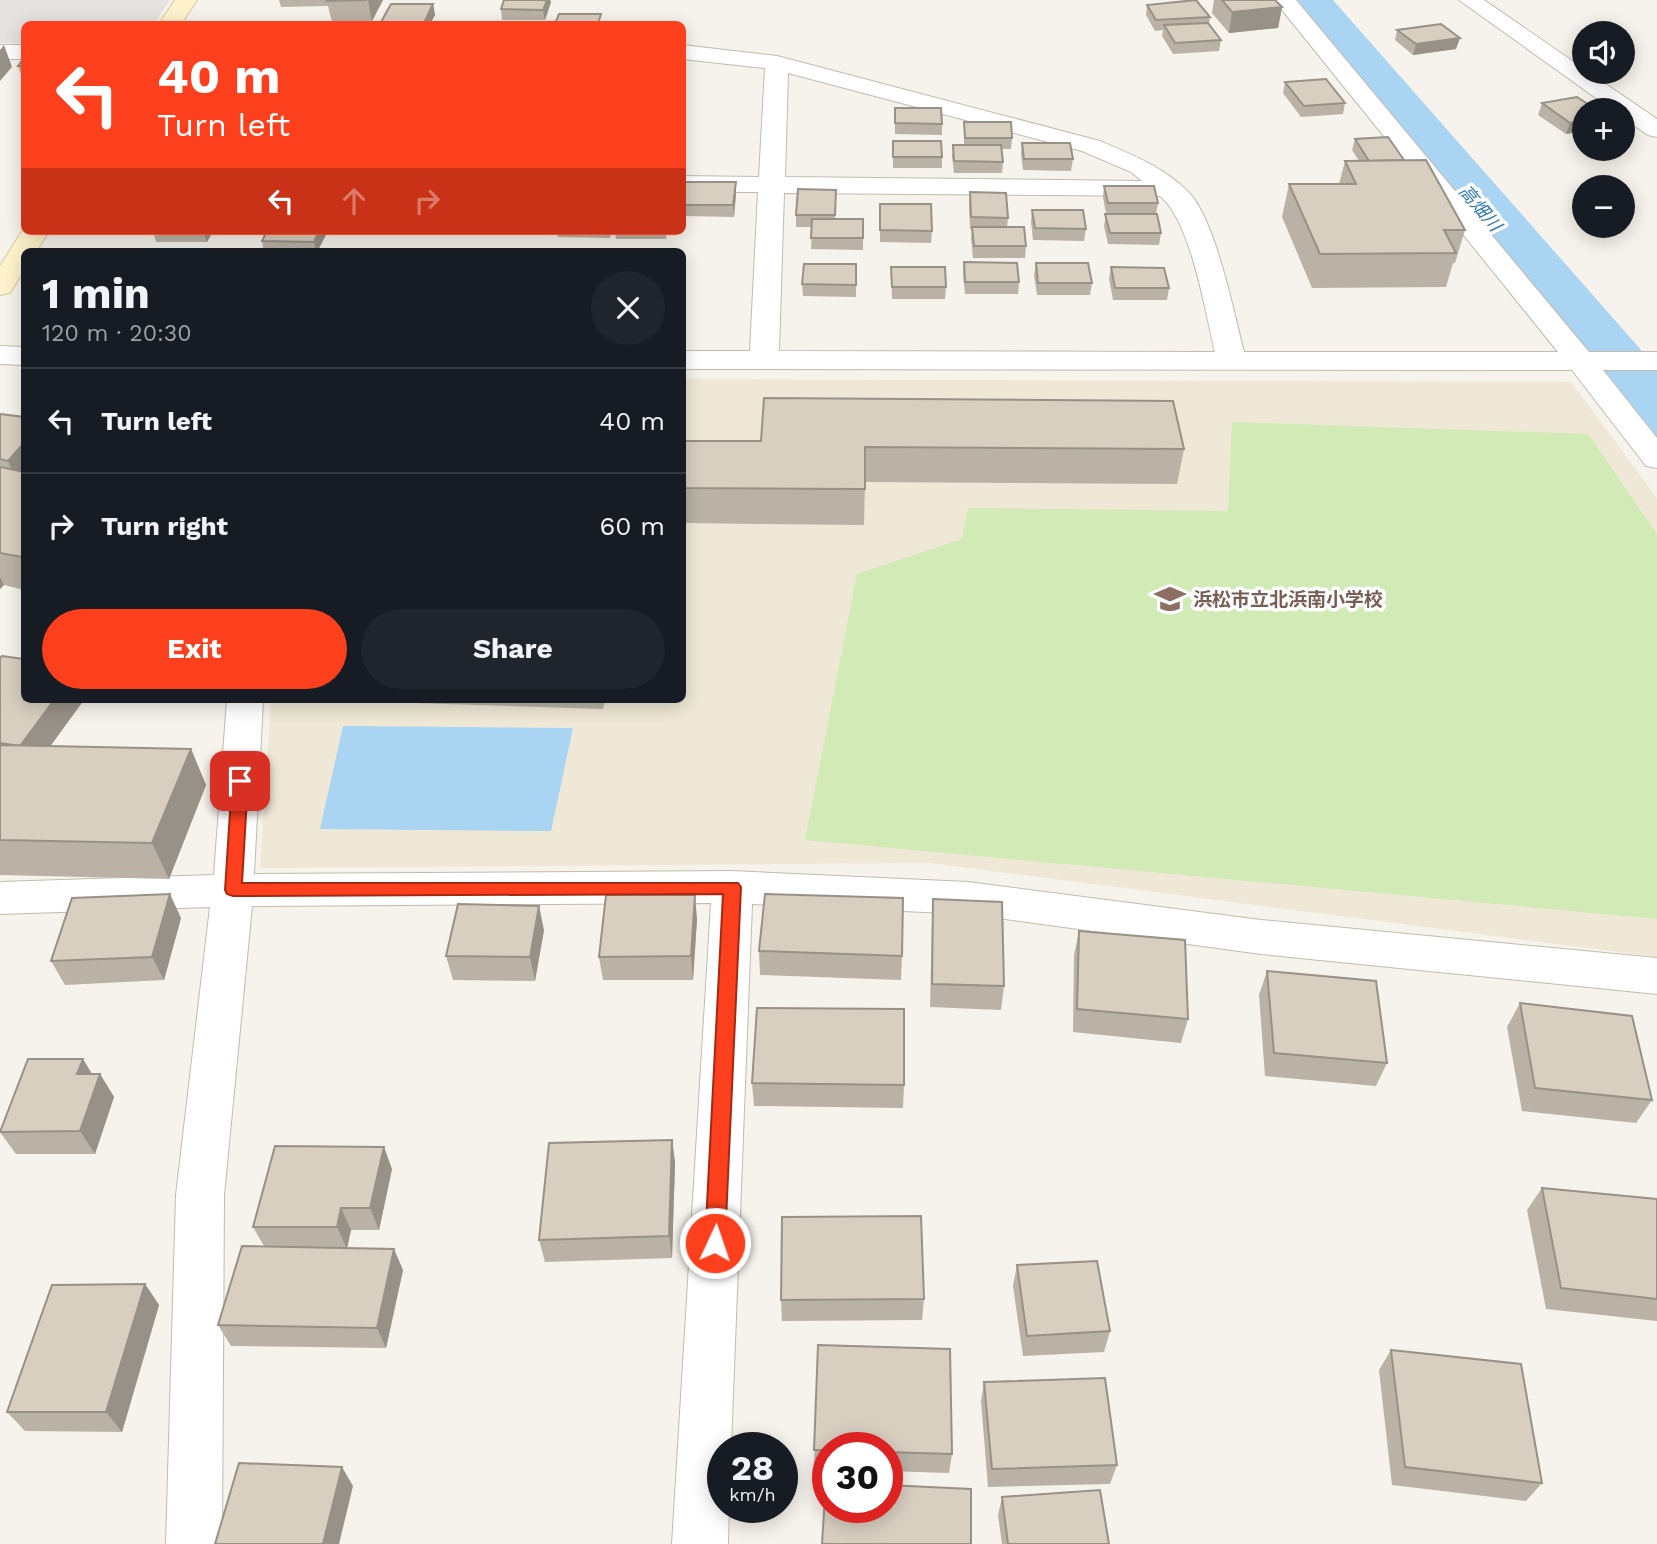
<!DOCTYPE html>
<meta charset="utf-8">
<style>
body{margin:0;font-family:"Work Sans","Noto Sans JP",sans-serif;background:#20242c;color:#f1f3f6;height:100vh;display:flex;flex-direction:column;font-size:26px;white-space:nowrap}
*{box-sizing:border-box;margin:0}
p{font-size:23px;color:#9ea1a6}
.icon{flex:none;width:38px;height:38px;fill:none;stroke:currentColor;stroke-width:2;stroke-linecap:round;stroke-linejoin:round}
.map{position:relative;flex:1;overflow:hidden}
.drawer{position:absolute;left:21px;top:248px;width:665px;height:455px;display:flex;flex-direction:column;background:#171b24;border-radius:10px;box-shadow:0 4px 18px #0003}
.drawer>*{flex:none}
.hud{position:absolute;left:21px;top:21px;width:665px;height:214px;border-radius:10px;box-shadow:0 4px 18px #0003;background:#fc3f1d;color:#fff;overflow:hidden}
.tools{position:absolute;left:1572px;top:21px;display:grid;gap:14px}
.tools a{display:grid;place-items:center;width:63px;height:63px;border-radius:50%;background:#171b24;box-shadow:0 4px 18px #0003;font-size:35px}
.speed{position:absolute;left:707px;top:1432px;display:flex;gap:14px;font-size:35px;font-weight:700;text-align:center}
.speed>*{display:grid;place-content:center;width:91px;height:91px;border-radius:50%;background:#171b24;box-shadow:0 4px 18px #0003;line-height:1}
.speed small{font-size:18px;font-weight:400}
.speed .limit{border:10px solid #d22;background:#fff;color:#111}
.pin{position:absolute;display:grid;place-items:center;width:60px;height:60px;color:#fff;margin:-30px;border-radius:14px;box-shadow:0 4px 10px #0006}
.me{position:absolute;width:77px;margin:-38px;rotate:3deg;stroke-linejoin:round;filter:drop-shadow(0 0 5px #0008)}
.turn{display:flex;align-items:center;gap:24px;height:147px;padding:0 21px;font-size:32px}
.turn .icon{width:91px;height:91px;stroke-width:2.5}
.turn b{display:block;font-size:49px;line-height:60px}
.lanes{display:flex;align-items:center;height:66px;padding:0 21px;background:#0003;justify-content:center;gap:35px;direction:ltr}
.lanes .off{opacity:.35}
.round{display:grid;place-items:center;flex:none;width:74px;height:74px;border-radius:37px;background:#20242c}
.overview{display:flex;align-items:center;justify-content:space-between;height:119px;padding:0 21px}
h1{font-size:42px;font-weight:700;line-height:52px}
.button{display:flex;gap:14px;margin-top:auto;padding:14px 21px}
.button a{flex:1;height:80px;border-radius:42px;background:#fc3f1d;color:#fff;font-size:28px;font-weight:700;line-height:80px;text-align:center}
.button a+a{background:#20242c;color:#f1f3f6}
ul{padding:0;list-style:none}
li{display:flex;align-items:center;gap:21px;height:105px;padding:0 21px;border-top:2px solid #363941}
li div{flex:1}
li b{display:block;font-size:26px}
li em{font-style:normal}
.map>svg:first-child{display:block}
</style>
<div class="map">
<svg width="1657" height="1544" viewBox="0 0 1657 1544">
<rect width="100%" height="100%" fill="#f6f3ec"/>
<polygon fill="#efe8d6" points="683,379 1571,382 1657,498 1657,957 930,863 260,868 271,700 682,700"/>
<polygon fill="#d2eab5" points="1232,422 1588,434 1657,534 1657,919 805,840 857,574 962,539 968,508 1228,511"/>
<polygon fill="#e5e3e0" points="0,0 170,0 154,24 24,24 24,43 0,43"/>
<polygon fill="#a9d4f2" points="343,726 573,728 551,831 320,829"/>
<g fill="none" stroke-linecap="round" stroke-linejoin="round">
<polygon fill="#a9d4f2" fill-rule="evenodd" points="1277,0 1333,0 1657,368 1657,439 1630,432"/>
<defs>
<g id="street">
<path d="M1274,0H1296L1589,352H1657V370H1603L1657,438V468L1646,466L1572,370L682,369V351H750L758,192H682V176L759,177L765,68L682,59V45L777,56L1100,141C1132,155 1167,168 1191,195C1216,224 1234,313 1244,352H1558ZM788,73L1082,151L1131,172L1142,181L785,177ZM784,193L1160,196C1191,221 1205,311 1215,352L779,351Z"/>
<polygon points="1459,0 1484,0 1584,69 1584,72 1588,72 1657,119 1657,137 1648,135 1622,117 1622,110 1613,110"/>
<rect x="0" y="45" width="24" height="14"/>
<polygon points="0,346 24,347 24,365 0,364"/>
<polygon points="227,700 263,700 254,874 732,871 968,882 1261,920 1657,958 1657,994 1261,954 968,914 752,904 731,1447 723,1447 723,1507 729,1507 728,1544 672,1544 711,903 252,906 224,1195 222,1544 166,1544 176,1195 210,907 0,914 0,882 214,875"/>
</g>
<g id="secondary">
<polygon points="175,0 197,0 181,24 159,24"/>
<polygon points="24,228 24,231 49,231 36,252 24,252 24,270 10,293 0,295 0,266"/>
</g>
</defs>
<use href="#street" stroke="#c2bbae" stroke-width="2"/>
<use href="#secondary" stroke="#d6c79b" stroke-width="2"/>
<use href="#street" fill="#fff" fill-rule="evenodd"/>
<use href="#secondary" fill="#fff3cd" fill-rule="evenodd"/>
</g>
<g fill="#bab2a6">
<polygon points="279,0 383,0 372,21 332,22 328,6 281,7"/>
<polygon points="504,0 550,0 551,2 545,20 502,20 501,9"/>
<polygon points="1214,0 1275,0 1282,7 1278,28 1229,33 1212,13"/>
<polygon points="433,4 435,15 430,24 382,24 381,22"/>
<polygon points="1147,5 1210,17 1209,23 1221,40 1219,51 1173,54 1162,36 1163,30 1155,31 1146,15"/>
<polygon points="1397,30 1456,49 1413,55 1395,40"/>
<polygon points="24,58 24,83 18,66"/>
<polygon points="1285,82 1345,103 1343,114 1301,117 1283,93"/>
<polygon points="1542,103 1584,110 1584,131 1566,134 1538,115"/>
<polygon points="895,108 942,124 942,135 895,134"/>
<polygon points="964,122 1012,138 1011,149 1002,149 1003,162 1002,173 954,173 952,156 953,145 964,145"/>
<polygon points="1355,139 1404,160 1465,230 1455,263 1453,263 1446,287 1312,288 1282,217 1289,184 1339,184 1345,161 1359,161 1352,150"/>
<polygon points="893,141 942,157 942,168 893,168"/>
<polygon points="1022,143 1073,159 1071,171 1023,170 1021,154"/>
<polygon points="1104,186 1158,203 1156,214 1161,233 1159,245 1108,244 1104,226 1106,214 1103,197"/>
<polygon points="836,190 835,219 863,219 863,250 811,249 812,227 796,227 796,215"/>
<polygon points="970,192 1008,218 1007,227 1026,246 1025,258 973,258 971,238 972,229 970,229 969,204"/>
<polygon points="736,194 734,217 682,216 682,198"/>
<polygon points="880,204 932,231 931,243 880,242"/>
<polygon points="1032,210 1086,229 1084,241 1033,240 1031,222"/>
<polygon points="153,231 213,231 207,242 156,242"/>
<polygon points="328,231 317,252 264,252 262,241"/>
<polygon points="557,231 612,231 610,238 558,237"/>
<polygon points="615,231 667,231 666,239 616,239"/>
<polygon points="964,262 1019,282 1018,294 965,294 963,274"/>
<polygon points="1036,263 1092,283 1090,295 1037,295 1034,275"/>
<polygon points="856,264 856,297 803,296 802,284"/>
<polygon points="891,267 946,287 945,299 892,299"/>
<polygon points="1111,267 1169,288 1167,300 1113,300 1109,279"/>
<polygon points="0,414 24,417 24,590 4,585 0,589"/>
<polygon points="682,441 1184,449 1177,484 865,482 864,525 682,523"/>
<polygon points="0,658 50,747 191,749 206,785 169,879 0,875"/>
<polygon points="318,700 605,700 603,709"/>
<polygon points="933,899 1004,986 1001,1010 930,1007 932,923"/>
<polygon points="181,918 164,980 65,985 51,961"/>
<polygon points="697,919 693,980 603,980 599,957"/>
<polygon points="544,930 535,981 453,980 446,956"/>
<polygon points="1079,931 1188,1019 1181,1043 1073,1032 1074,955"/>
<polygon points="759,951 902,956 901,980 760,975"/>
<polygon points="1267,971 1387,1063 1376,1086 1265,1076 1259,995"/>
<polygon points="1520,1003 1652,1100 1636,1123 1522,1111 1507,1027"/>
<polygon points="92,1074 100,1074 114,1097 95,1154 16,1154 0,1132 0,1131"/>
<polygon points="752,1083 904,1085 903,1108 754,1106"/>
<polygon points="672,1140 675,1162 672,1258 545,1262 539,1240"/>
<polygon points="392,1169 379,1230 351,1230 347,1248 403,1270 386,1348 231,1346 218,1325 264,1246 253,1227"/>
<polygon points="1542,1188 1657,1199 1657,1321 1546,1309 1527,1210"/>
<polygon points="1017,1265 1110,1331 1104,1352 1023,1356 1013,1286"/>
<polygon points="145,1284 159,1305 122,1432 25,1431 7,1412"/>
<polygon points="924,1299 922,1320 782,1321 781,1300"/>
<polygon points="818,1345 950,1349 952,1454 949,1473 887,1471 887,1447 828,1447 828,1469 814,1468"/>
<polygon points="1391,1350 1542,1483 1526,1501 1392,1485 1379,1370"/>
<polygon points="984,1382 1117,1465 1110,1484 988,1487 981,1401"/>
<polygon points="1002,1497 1109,1544 1002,1544 998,1515"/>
</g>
<g fill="#979187">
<polygon points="368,0 383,0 372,21"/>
<polygon points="547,0 550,0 551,2 545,20 543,10"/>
<polygon points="433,4 435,15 430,24 425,24 424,23"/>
<polygon points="1282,7 1278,28 1229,33 1232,12"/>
<polygon points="1460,38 1456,49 1413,55 1416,44"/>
<polygon points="4,45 12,67 0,81 0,50"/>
<polygon points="1584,120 1584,131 1566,134 1570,123"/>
<polygon points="736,182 736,194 734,217 733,205"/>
<polygon points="203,231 213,231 207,242"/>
<polygon points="319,231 328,231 317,252 316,252 314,242"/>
<polygon points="24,443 24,479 19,485 8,461"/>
<polygon points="0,577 4,585 0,589"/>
<polygon points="54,700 84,700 33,770 20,746"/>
<polygon points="191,749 206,785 169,879 152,843"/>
<polygon points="170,894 181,918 164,980 152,957"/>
<polygon points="695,895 697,919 693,980 691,956"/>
<polygon points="539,906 544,930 535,981 530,957"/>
<polygon points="83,1059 97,1082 77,1074"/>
<polygon points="100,1074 114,1097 95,1154 80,1131"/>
<polygon points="672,1140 675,1162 672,1258 669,1236"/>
<polygon points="384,1147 392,1169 379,1230 370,1208"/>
<polygon points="341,1208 351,1230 347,1249 337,1227"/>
<polygon points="394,1249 403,1270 386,1348 377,1328"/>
<polygon points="145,1284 159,1305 122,1432 106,1412"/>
<polygon points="342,1467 353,1486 339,1544 323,1544"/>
</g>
<g fill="#d8cfc1" stroke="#979187" stroke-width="2">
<polygon points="328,0 367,0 327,1"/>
<polygon points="504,0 547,0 543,10 501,9"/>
<polygon points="1196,0 1210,17 1156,20 1147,5"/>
<polygon points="1222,0 1275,0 1282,7 1232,12"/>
<polygon points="391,4 433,4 424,23 381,22"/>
<polygon points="559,14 601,14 598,24 555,24"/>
<polygon points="1208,23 1221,40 1175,43 1164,25"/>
<polygon points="1441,24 1460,38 1416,44 1397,30"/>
<polygon points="24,58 24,66 18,66"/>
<polygon points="1326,79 1345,103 1304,106 1285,82"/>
<polygon points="1577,97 1597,110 1584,110 1584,120 1570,123 1542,103"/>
<polygon points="895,108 941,108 942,124 895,123"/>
<polygon points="964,122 1011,122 1012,138 965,138"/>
<polygon points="1388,137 1404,160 1369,161 1355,139"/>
<polygon points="893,141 941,141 942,157 893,157"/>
<polygon points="1022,143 1070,143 1073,159 1024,159"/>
<polygon points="953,145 1001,145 1003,162 954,161"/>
<polygon points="1426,160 1465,230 1444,230 1456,253 1320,254 1289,184 1356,184 1345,161"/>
<polygon points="685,182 736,182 733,205 682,205"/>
<polygon points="1104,186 1154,186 1158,203 1108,203"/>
<polygon points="798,189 836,190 835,215 796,215"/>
<polygon points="970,192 1006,193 1008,218 971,217"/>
<polygon points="880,204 931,204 932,231 880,230"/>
<polygon points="1032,210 1083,210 1086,229 1035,228"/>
<polygon points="1105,214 1157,214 1161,233 1110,233"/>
<polygon points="812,219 863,219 863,238 811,238"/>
<polygon points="972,227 1024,227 1026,246 974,246"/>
<polygon points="267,231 319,231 314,242 262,241"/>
<polygon points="545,250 624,251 545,252"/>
<polygon points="964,262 1017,263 1019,282 965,282"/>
<polygon points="1036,263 1088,263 1092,283 1038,283"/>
<polygon points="804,264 856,264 856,285 802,284"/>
<polygon points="891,267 945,267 946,287 892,287"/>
<polygon points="1111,267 1164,268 1169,288 1115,288"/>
<polygon points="764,398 1173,401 1184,449 865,447 865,489 682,488 682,441 761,441"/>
<polygon points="0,414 24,417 24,443 8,461 0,459"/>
<polygon points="1,467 24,472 24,555 22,557 0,553 0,468"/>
<polygon points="2,656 24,659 24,700 54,700 20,746 0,743 0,658"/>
<polygon points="0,745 191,749 152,843 0,840"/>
<polygon points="170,894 152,957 51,961 72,898"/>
<polygon points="765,894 903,898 902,956 759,951"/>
<polygon points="606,895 695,895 691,956 599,957"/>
<polygon points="933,899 1002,902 1004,986 932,984"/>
<polygon points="458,904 539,906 530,957 446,956"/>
<polygon points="1079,931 1185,940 1188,1019 1077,1009"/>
<polygon points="1267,971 1376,981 1387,1063 1274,1053"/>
<polygon points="1520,1003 1632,1016 1652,1100 1535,1088"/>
<polygon points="757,1008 904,1009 904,1085 752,1083"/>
<polygon points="28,1059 83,1059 77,1074 100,1074 80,1131 0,1132"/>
<polygon points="672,1140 669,1236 539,1240 549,1143"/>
<polygon points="275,1146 384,1147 370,1208 341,1208 337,1227 253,1227"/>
<polygon points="1542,1188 1657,1199 1657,1299 1561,1288"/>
<polygon points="921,1216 924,1299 781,1300 782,1217"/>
<polygon points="242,1246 394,1249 377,1328 218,1325"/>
<polygon points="1097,1261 1110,1331 1027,1336 1017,1265"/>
<polygon points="145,1284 106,1412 7,1412 52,1285"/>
<polygon points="818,1345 950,1349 952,1454 887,1452 887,1447 828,1447 828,1450 814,1450"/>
<polygon points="1391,1350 1521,1364 1542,1483 1405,1467"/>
<polygon points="1105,1378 1117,1465 992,1469 984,1382"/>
<polygon points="239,1463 342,1467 323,1544 215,1544"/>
<polygon points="826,1481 828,1481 828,1507 887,1507 887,1485 971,1489 971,1544 822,1544"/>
<polygon points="1100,1490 1109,1544 1008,1544 1002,1497"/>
</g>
<polygon fill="#fc3f1d" stroke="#a42913" stroke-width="2" points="240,775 248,781 242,883 738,883 741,887 725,1243 722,1250 715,1252 708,1250 705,1243 723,894 233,896 227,894 225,890 232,781"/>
<defs>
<symbol id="school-bare" viewBox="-9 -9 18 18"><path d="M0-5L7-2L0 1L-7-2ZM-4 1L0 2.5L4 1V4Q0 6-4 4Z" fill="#8d6e63" stroke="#fff" stroke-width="2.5" paint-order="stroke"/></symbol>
</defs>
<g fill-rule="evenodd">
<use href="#school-bare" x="1148" y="577" width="44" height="44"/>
</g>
<g text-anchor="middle" stroke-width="7" stroke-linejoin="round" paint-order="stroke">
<g font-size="18" font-style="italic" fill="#2e7ab2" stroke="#fff">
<text transform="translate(1480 208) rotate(50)" y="6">高畑川</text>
</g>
<g font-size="19" font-weight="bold" fill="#785e54" stroke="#fff" text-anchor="start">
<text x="1193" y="606">浜松市立北浜南小学校</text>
</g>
</g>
</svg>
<div class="tools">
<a><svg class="icon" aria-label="sound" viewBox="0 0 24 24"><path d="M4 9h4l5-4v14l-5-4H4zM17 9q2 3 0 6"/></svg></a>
<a>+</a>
<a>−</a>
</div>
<div class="speed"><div>28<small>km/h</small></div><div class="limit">30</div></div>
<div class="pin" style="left:240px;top:781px;background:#d93025"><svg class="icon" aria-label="arrive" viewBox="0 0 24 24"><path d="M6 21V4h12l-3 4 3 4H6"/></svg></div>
<svg class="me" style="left:715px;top:1243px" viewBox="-20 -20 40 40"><circle r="17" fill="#fc3f1d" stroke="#fff" stroke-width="3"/><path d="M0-11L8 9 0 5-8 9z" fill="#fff"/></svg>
<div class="hud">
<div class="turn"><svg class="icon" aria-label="left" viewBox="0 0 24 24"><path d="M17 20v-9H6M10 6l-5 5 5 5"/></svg><div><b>40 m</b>Turn left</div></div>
<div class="lanes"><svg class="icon" aria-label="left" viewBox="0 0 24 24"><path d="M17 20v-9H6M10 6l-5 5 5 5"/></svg><svg class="icon off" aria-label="ahead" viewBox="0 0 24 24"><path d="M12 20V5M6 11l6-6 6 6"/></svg><svg class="icon off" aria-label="right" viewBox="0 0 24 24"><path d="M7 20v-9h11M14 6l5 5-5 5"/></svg></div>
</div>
<section class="drawer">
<div class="overview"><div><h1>1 min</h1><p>120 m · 20:30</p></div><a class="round"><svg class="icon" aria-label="close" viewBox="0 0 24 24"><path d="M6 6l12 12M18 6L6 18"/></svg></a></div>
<ul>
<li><svg class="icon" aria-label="left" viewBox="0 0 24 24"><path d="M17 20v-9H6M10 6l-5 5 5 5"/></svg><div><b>Turn left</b></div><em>40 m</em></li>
<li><svg class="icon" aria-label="right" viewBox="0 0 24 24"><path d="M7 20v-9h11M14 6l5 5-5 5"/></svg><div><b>Turn right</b></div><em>60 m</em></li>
</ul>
<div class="button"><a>Exit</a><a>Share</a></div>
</section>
</div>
